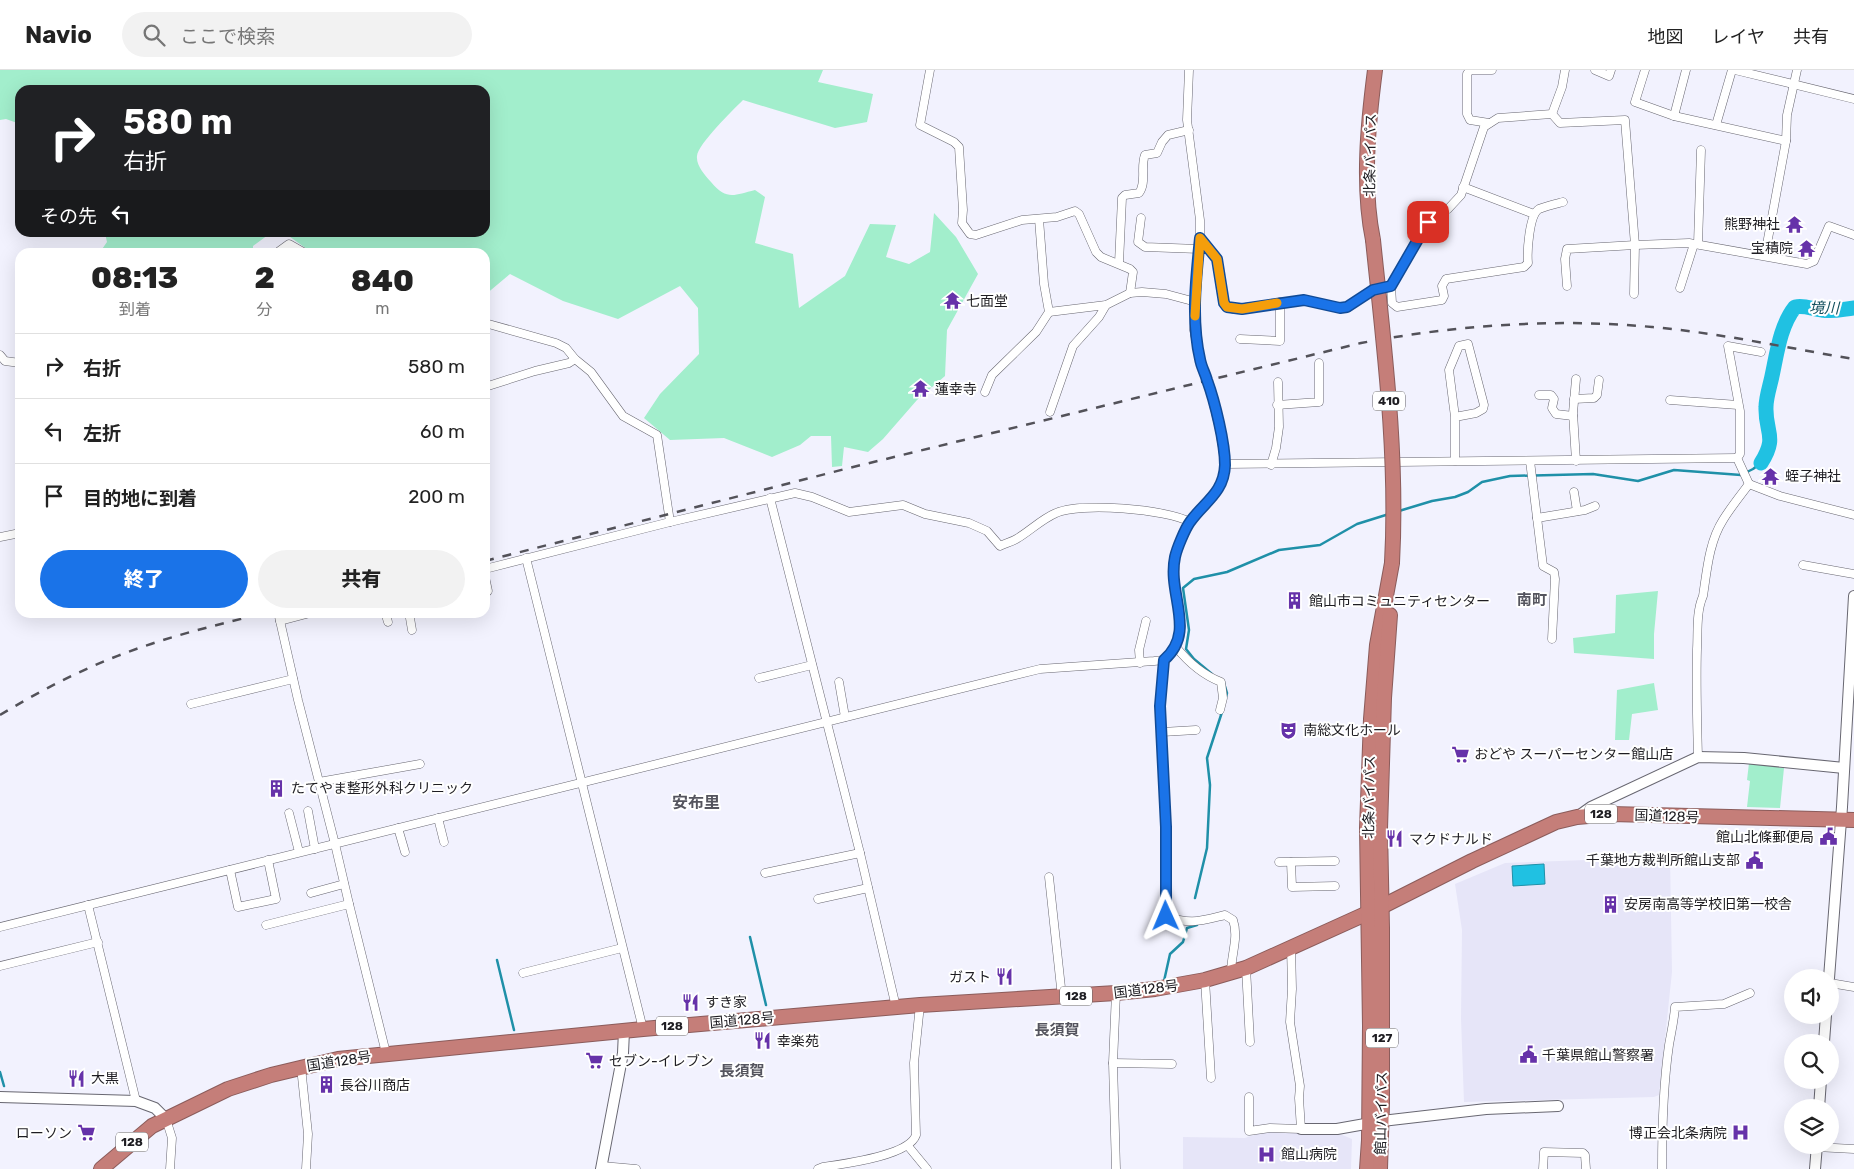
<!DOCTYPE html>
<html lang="ja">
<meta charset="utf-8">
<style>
body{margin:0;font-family:Rubik,"Noto Sans JP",sans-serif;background:#f2f2f2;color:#222;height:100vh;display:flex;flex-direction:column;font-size:19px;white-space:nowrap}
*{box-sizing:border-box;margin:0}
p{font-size:16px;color:#767676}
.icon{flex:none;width:28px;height:28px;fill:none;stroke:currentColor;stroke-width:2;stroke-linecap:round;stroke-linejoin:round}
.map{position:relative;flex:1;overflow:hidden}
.panel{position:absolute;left:15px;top:178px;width:475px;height:370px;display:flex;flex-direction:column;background:#fff;border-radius:15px;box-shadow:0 5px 20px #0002}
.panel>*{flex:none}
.guide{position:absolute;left:15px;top:15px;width:475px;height:152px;border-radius:15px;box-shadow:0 5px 20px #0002;background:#202124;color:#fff;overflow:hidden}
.controls{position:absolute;left:1784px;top:899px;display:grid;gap:10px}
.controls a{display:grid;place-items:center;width:55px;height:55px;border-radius:50%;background:#fff;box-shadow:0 5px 20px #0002;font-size:25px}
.pin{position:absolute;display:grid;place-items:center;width:42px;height:42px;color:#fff;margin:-21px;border-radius:10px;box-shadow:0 2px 8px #0006}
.me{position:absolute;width:55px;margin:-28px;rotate:359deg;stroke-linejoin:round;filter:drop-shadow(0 0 4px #0008)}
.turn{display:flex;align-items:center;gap:18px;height:105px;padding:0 25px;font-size:22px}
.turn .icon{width:65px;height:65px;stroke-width:2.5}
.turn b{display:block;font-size:35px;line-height:42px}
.then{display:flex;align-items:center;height:48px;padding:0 25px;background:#0003;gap:10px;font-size:19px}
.eta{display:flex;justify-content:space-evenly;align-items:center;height:85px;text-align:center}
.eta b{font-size:30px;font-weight:800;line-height:35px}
.cta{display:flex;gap:10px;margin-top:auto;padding:10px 25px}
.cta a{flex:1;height:58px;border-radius:30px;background:#1a73e8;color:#fff;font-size:20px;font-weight:800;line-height:58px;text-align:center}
.cta a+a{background:#f2f2f2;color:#222}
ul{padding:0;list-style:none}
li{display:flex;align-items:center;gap:15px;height:65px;padding:0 25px;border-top:1px solid #e0e0e0}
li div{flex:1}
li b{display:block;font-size:19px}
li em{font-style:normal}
header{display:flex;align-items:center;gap:30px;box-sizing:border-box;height:70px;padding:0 25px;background:#fff;border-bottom:1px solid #e0e0e0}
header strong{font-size:24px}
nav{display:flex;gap:28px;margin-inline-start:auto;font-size:18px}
.search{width:350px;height:45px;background:#f2f2f2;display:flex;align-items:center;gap:12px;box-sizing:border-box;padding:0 18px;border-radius:28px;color:#767676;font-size:19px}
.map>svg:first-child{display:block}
</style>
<header>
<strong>Navio</strong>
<div class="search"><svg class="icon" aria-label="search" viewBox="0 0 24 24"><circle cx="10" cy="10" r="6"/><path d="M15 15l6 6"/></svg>ここで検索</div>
<nav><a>地図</a><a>レイヤ</a><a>共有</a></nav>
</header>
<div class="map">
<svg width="1854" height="1099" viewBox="0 0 1854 1099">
<rect width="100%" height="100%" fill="#f2f2fe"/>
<g fill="#e6e5f8">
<polygon points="1670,787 1672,902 1659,1025 1654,1027 1464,1032 1461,949 1462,860 1455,814 1505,793"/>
<polygon points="1269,1060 1340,1064 1352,1069 1351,1099 1183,1099 1183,1067 1245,1068"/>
</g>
<g fill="#a2eecc">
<path d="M0,0H823L818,12L873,24L867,52L835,58L743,30C733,40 698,74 697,86C696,96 705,105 711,112C727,131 734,125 755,120L765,127L755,173L793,184L799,238L845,206L870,154L896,155L886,187L909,194L930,182L934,143L956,167L978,204L947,260L945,306L917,330L883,369L868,382L844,377L842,396L832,397L831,366H811L800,375L772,387L724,368L670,370L644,348L660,324L699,284L698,238L680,216L618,249L563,231L510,204L485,225V182H311L286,164L268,165L253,176V182H100L107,172L105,163L485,162V20H20V54L6,49L0,50Z"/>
<polygon points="1658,521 1654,564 1654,589 1574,583 1573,568 1615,563 1616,525"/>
<polygon points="1654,613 1658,640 1632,644 1629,670 1615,670 1617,620"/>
<polygon points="1749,693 1784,698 1780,738 1747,737 1750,711 1747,710"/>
</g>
<polygon fill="#20c1e2" stroke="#1f90a8" points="1544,794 1545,814 1513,816 1512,796"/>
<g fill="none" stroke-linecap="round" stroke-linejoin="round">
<g stroke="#1f90a8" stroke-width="2.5">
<polyline points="1399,441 1432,431 1455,427 1468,422 1482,412 1510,406 1593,404 1638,411 1674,400 1741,405 1753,399 1761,393"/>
<polyline points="1212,604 1194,589 1186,579 1189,560 1183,518 1194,509 1227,502 1279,480 1320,475 1357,454 1389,444"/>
<polyline points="1224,613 1227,623 1226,627"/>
<polyline points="1195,828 1207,778 1210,715 1207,688 1222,642"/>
<polyline points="750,867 766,935"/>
<polyline points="497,890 514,960"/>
<polyline points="1164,911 1170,884 1183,872 1187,858 1197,855"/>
<polyline points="0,1002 4,1016"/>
</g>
<path stroke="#20c1e2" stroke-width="15" d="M1761,393C1778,366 1765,363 1766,337C1766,327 1770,316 1772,306C1777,283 1780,256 1795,237C1805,235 1812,239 1822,240C1833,242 1844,239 1854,238"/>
<defs>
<g id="street">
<polyline points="930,0 920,55 954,72 959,77 963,140 962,153 970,164 976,165 1022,150 1057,147 1075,141 1079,144 1096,182 1101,187 1130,199 1133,202 1130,223"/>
<polyline points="1595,0 1609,6 1611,0"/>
<polyline points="1645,0 1635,32 1674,46 1786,71"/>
<polyline points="1735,0 1854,29"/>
<path d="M1552,44L1498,48L1484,57L1461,125L1448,139L1428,151L1391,216L1392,233L1397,237L1442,230L1444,226L1442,216L1446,209L1524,197L1528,193C1527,182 1529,145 1539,139C1546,136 1555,134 1563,132"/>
<polyline points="1552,44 1560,53 1625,50 1635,175 1634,224"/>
<polyline points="1552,44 1562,17 1565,0"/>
<polyline points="1674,46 1686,0"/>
<polyline points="1489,53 1470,50 1467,44 1467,4 1470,0 1492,0"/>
<polyline points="1716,55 1732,0"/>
<polyline points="1463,117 1534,144"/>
<polyline points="1141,148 1138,172 1145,177 1199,179"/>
<polyline points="1200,168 1217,189 1224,233 1227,237 1233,239 1304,230 1337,237 1347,237 1373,220 1391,216"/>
<polyline points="1698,174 1701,80"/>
<polyline points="278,182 289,174 303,182"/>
<polyline points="1765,185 1786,71 1787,45 1797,0"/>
<path d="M1119,193L1122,128L1125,125L1139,123C1147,113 1140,97 1145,85L1157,83L1162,72L1168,65L1189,60"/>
<polyline points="1567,216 1565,189 1567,179 1635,175 1689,173 1807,194 1814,191 1829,156 1854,165"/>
<polyline points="1680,218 1694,174"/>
<polyline points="1049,242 1106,235 1130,223 1142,222 1166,224 1196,232"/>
<polyline points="485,253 556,273 566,278 575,289 591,302 623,346 657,365 670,452"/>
<polyline points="1240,269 1280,271 1280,232"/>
<polyline points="0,285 5,291 20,293"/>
<polyline points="1576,309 1573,343 1576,391"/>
<polyline points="485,317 535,301 569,293 575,289"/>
<polyline points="985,322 992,305 1036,262 1049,242 1044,214 1039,149"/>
<polyline points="1539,325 1551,325 1554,329 1552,338 1556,344 1573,346"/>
<polyline points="1574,329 1594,328 1597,325 1599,310"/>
<polyline points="1670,330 1738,335"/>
<polyline points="1277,335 1319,332 1319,293"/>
<polyline points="1050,342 1073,276 1099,247 1106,235"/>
<polyline points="1455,347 1476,343 1483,339 1484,335 1468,274 1459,276 1449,300 1455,347 1455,391"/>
<polyline points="1737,388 1740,384 1740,341 1728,276 1761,282"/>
<polyline points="1737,388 1749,414"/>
<polyline points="1530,391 1543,496 1554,502 1555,509 1552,569"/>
<polyline points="1225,394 1737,388"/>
<polyline points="1271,395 1276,378 1279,357 1278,312"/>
<polyline points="1749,414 1780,426 1854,445"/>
<polyline points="1574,422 1577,441"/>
<polyline points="770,428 860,783 896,937"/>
<polyline points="1537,448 1585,440 1595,436"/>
<polyline points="0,467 20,463"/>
<polyline points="526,488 643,959"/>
<polyline points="1803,495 1854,504"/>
<path d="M485,499L670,452L795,423L812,427L849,442L903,435L925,444L969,453L987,461L1000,476C1006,473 1012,472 1018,468C1031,460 1042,449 1056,443C1080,432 1167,439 1190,452"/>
<polyline points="485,507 488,521 485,524"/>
<polyline points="278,542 298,630 335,774 349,834 386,983"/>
<polyline points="385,542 388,552"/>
<polyline points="409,542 412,560"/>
<polyline points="280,551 314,542"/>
<path d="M1176,577C1188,592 1203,605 1221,612L1223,628L1220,640"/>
<path d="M1164,590L1160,636L1166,757V846C1190,855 1200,851 1225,845L1233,850C1239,867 1231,885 1231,903"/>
<polyline points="1140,593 1139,580 1146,551"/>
<polyline points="759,608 812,595"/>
<polyline points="839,612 845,647"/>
<polyline points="191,634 293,609"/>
<polyline points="1162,662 1196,660"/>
<path d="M1698,687C1697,651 1696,615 1697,579C1698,562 1696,542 1703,526C1707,500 1709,472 1723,450C1731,437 1740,426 1749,414"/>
<polyline points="319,712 420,694"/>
<polyline points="308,741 315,779"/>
<polyline points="289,743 299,782"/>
<polyline points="438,748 444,772"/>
<polyline points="398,758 405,782"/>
<polyline points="1279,792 1335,791"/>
<polyline points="1291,792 1292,817 1335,816"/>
<polyline points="230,800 238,837 276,829 268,790"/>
<polyline points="765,803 860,783"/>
<polyline points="1049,807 1062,927"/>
<polyline points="311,823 344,814"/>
<polyline points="818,829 868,818"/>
<polyline points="88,835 136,1031"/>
<polyline points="266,855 349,834"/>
<polyline points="0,857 1040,599 1154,591 1164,590 1173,581 1179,569 1181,556 1173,506 1175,485 1190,452 1214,425 1222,412 1225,394 1220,361 1208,311 1200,290 1194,260 1200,168 1200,150 1187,50 1189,0"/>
<polyline points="0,896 98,872"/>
<polyline points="1246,898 1250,972"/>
<polyline points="523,903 622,878"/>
<polyline points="1205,910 1211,1008"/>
<polyline points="1830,913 1854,917"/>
<polyline points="1113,993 1172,994"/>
<polyline points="301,997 308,1064 306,1099"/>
<polyline points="1249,1027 1249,1061 1270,1058 1301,1059 1299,1028 1300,1016 1290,952 1292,919 1291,876"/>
<polyline points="166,1049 172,1068 170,1099"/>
<polyline points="908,1076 927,1099"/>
<polyline points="1816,1077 1854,1079"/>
<polyline points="602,1096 636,1099"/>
<path d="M818,1099L823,1097C843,1094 909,1086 916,1065L914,993L920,935"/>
<polyline points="1116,1099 1113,993 1116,923"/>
<polyline points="1543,1099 1544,1082 1583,1083 1585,1085 1586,1099"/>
<path d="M1662,1099C1662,1058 1663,1016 1669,975C1671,963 1674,951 1675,937L1724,934L1750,923"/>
</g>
<g id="secondary">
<polyline points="1577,747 1591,737 1698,687 1744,688 1844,698"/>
<polyline points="1829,908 1842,737 1854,526"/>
<polyline points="1824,972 1826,945"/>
<polyline points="0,1027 136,1031 155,1038 166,1049"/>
<polyline points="1819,1038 1821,1010"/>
<polyline points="1301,1059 1337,1059 1382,1051 1486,1039 1558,1036"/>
<polyline points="601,1099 623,983 624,961"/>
<polyline points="1815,1099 1817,1075"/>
</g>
<g id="highway">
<path d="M1373,170C1362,116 1368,54 1375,0"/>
<polyline points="101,1099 152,1056 228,1019 271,1005 338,989 643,959 920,935 1116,923 1155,919 1205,910 1246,898 1381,837 1472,791 1556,752 1577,747 1611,744 1854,750"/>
<polyline points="1367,1099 1369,1070 1370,956 1367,758 1371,649 1377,575 1392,493"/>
<polyline points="1380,1099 1382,1033 1382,858 1380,759 1384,628 1390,545"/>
</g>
</defs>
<use href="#street" stroke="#686771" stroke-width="9"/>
<use href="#secondary" stroke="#686771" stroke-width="12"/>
<use href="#highway" stroke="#8b5c5b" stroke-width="16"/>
<use href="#street" stroke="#fff" stroke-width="8"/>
<use href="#secondary" stroke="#fff" stroke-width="10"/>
<use href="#highway" stroke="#c57e79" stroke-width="14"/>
<g stroke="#535259" stroke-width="2.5" stroke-dasharray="9 9" stroke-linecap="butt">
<path d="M485,491L849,398L1361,273C1457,255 1554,248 1652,257C1720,263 1787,278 1854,289"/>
<path d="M0,645C48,616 98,591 151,574C190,561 229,552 269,542"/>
</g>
<defs>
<path id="highway-bridge" d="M1373,170C1384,277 1398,385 1392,493"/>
</defs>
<use href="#highway-bridge" stroke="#8b5c5b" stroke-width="16" stroke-linecap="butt"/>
<use href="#highway-bridge" stroke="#c57e79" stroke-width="14"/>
</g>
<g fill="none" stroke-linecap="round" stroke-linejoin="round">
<defs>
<path id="route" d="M1166,846V757L1160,636L1164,590C1197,561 1167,525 1175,487C1177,478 1185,459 1190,452C1204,432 1224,423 1225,395C1225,373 1215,332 1207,310C1205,303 1201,296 1200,289C1191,250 1196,208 1200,168L1217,189L1224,233L1227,237L1242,239L1304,230L1340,238L1347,237L1373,220L1391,216L1428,152"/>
</defs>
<use href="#route" stroke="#114b97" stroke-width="12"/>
<use href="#route" stroke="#1a73e8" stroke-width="9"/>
<polyline stroke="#f59e0b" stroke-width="9" points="1195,246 1200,168 1217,189 1224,233 1227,237 1242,239 1277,233"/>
</g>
<defs>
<symbol id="temple-bare" viewBox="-9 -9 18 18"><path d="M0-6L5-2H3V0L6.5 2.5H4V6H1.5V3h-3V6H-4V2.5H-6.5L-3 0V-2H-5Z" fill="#6632a9" stroke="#fff" stroke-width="2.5" paint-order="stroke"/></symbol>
<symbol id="building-bare" viewBox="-9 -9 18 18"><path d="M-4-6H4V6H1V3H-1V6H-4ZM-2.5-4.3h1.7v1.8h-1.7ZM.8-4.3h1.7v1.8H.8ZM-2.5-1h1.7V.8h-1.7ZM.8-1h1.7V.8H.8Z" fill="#6632a9" stroke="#fff" stroke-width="2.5" paint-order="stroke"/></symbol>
<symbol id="theatre-bare" viewBox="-9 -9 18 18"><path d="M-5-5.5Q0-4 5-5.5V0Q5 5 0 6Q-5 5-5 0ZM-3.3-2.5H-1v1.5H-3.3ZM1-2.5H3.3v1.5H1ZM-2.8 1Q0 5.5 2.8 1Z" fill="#6632a9" stroke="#fff" stroke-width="2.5" paint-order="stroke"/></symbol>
<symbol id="supermarket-bare" viewBox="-9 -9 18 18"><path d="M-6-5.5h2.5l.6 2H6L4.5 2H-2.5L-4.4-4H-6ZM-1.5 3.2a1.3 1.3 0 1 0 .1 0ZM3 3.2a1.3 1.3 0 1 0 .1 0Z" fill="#6632a9" stroke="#fff" stroke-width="2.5" paint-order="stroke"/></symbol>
<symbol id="civic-bare" viewBox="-9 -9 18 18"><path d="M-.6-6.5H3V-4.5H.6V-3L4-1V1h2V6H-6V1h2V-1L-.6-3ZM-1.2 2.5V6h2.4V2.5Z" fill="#6632a9" stroke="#fff" stroke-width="2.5" paint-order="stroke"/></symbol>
<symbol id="restaurant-bare" viewBox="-9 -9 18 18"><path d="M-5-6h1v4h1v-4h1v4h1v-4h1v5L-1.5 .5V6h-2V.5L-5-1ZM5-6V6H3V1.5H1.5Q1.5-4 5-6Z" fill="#6632a9" stroke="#fff" stroke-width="2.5" paint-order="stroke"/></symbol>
<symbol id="hospital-bare" viewBox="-9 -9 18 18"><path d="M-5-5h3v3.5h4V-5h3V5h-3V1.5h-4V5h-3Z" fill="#6632a9" stroke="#fff" stroke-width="2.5" paint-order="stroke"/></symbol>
</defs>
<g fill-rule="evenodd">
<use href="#temple-bare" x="1782" y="142" width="25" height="25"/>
<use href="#temple-bare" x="1794" y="166" width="25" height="25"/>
<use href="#temple-bare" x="940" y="218" width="25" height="25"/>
<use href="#temple-bare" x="908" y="306" width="25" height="25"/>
<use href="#temple-bare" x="1758" y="394" width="25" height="25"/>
<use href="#building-bare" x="1282" y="518" width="25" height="25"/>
<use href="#theatre-bare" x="1276" y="648" width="25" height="25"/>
<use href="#supermarket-bare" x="1448" y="672" width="25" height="25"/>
<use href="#building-bare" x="264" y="706" width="25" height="25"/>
<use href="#civic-bare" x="1816" y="754" width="25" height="25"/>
<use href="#restaurant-bare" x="1382" y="756" width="25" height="25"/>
<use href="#civic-bare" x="1742" y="778" width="25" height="25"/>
<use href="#building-bare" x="1598" y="822" width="25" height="25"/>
<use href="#restaurant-bare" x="992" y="894" width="25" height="25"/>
<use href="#restaurant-bare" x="678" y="920" width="25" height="25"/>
<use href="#restaurant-bare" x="750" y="958" width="25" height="25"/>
<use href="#civic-bare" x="1516" y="972" width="25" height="25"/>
<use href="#supermarket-bare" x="582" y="978" width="25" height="25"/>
<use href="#restaurant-bare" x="64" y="996" width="25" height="25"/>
<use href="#building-bare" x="314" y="1002" width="25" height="25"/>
<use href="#supermarket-bare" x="74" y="1050" width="25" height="25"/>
<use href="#hospital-bare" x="1728" y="1050" width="25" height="25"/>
<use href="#hospital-bare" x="1254" y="1072" width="25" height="25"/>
</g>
<g text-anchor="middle" stroke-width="4" stroke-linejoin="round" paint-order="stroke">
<g fill="#fff" stroke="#626164" stroke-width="1">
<rect x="1373" y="321.5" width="32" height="19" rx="4"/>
<rect x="1585" y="734.5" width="32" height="19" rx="4"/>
<rect x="1060" y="916.5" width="32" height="19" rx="4"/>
<rect x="656" y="946.5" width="32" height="19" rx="4"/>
<rect x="1366" y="958.5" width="32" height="19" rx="4"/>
<rect x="116" y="1062.5" width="32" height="19" rx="4"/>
</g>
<g font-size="12" font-weight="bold" fill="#1e1d22">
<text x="1389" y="335">410</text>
<text x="1601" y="748">128</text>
<text x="1076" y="930">128</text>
<text x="672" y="960">128</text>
<text x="1382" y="972">127</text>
<text x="132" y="1076">128</text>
</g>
<g font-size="14" fill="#1e1d22" stroke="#fff">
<text transform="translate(1370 85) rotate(-89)" y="5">北条バイパス</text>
<text transform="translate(1369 727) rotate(-89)" y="5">北条バイパス</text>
<text transform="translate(1667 746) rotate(2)" y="5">国道128号</text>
<text transform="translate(1146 919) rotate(-7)" y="5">国道128号</text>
<text transform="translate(742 950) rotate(-5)" y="5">国道128号</text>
<text transform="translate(339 991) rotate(-9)" y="5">国道128号</text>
<text transform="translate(1381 1043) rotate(-89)" y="5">館山バイパス</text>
</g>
<g font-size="14" fill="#1e1d22" stroke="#fff" text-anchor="start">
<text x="1780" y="159" text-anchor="end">熊野神社</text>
<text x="1793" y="183" text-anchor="end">宝積院</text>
<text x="966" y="236">七面堂</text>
<text x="935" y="324">蓮幸寺</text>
<text x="1785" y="411">蛭子神社</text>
<text x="1309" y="536">館山市コミュニティセンター</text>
<text x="1303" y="665">南総文化ホール</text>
<text x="1474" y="689">おどや スーパーセンター館山店</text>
<text x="291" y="723">たてやま整形外科クリニック</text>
<text x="1814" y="772" text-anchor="end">館山北條郵便局</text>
<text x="1409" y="774">マクドナルド</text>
<text x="1740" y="795" text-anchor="end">千葉地方裁判所館山支部</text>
<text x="1624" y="839">安房南高等学校旧第一校舎</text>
<text x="991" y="912" text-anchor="end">ガスト</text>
<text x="705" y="937">すき家</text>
<text x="777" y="976">幸楽苑</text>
<text x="1542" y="990">千葉県館山警察署</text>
<text x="609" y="996">セブン-イレブン</text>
<text x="91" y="1013">大黒</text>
<text x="340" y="1020">長谷川商店</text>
<text x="72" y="1068" text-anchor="end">ローソン</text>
<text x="1727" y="1068" text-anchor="end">博正会北条病院</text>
<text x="1281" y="1089">館山病院</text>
</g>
<g font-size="15" font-style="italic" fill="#124f5d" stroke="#fff">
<text transform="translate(1824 238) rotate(1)" y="5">境川</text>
</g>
<g font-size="15" font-weight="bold" fill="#55555e" stroke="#fff">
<text x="1532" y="535">南町</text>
<text x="1057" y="965">長須賀</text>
<text x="742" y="1006">長須賀</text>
</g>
<g font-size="16" font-weight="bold" fill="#55555e" stroke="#fff">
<text x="696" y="738">安布里</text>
</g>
</g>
</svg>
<div class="controls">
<a><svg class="icon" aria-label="sound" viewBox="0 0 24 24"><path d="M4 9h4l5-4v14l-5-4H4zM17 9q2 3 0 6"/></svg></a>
<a><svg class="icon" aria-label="search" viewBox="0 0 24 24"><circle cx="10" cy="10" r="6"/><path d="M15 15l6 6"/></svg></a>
<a><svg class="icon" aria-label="layers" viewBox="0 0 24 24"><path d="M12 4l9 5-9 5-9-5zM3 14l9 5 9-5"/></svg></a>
</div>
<div class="pin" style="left:1428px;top:152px;background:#d93025"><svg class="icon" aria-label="arrive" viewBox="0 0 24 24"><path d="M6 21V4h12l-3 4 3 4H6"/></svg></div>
<svg class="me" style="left:1166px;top:846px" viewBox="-20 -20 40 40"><path d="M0-17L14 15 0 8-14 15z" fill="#1a73e8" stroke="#fff" stroke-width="4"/></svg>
<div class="guide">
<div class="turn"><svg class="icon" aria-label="right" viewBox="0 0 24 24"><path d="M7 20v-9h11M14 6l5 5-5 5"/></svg><div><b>580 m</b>右折</div></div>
<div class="then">その先<svg class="icon" aria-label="left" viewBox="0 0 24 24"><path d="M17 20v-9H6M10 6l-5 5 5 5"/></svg></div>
</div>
<section class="panel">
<div class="eta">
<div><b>08:13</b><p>到着</p></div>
<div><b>2</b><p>分</p></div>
<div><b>840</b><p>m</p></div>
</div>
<ul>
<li><svg class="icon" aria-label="right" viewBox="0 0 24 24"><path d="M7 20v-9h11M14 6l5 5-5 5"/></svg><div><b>右折</b></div><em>580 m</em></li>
<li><svg class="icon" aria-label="left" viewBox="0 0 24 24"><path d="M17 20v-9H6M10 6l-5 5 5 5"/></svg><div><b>左折</b></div><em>60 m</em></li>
<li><svg class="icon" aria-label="arrive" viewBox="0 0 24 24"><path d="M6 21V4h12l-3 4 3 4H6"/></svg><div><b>目的地に到着</b></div><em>200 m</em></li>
</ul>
<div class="cta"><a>終了</a><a>共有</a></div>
</section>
</div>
